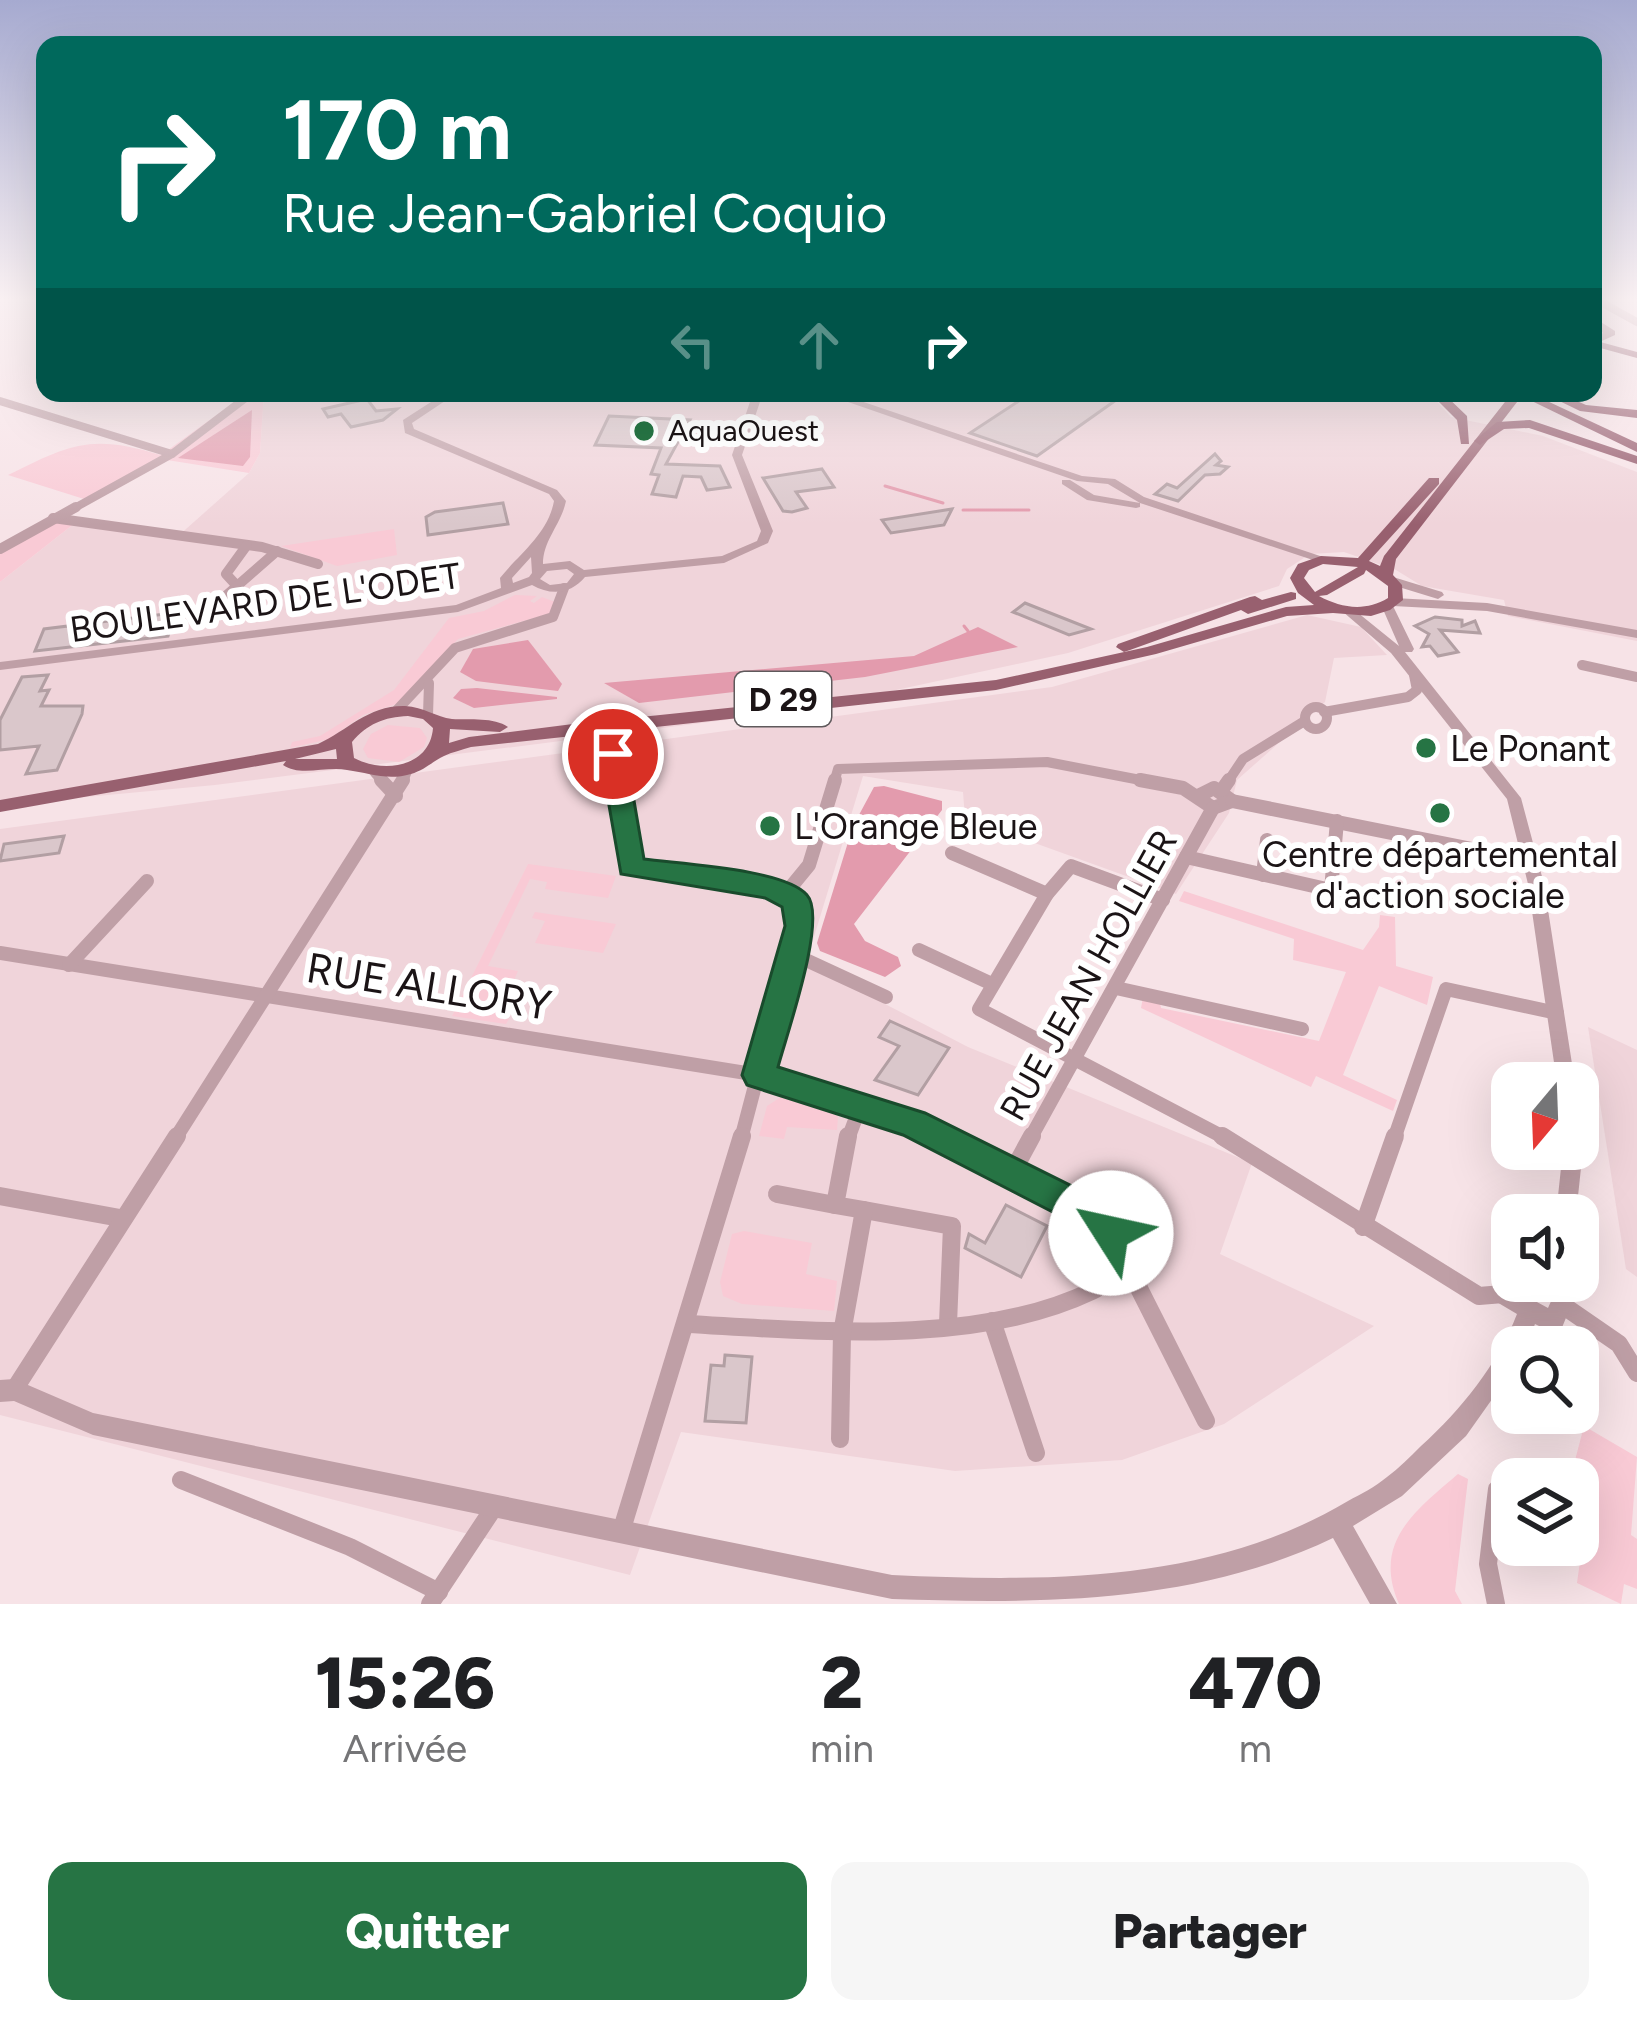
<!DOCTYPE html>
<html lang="fr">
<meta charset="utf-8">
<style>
body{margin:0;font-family:Figtree,sans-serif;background:#f6f6f6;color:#202124;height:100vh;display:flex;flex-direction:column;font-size:45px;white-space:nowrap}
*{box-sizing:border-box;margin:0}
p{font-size:39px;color:#757577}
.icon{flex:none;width:66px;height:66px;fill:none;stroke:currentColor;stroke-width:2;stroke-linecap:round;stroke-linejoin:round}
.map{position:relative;height:1604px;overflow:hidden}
.side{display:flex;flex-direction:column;background:#fff;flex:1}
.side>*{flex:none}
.hud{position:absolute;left:36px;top:36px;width:1566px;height:366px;border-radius:24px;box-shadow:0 12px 48px #0002;background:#00695c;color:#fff;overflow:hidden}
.needle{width:78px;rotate:199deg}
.tools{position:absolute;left:1491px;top:1062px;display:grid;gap:24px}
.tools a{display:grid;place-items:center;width:108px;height:108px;border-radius:24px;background:#fff;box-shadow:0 12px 48px #0002;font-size:60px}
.pin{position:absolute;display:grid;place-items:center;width:102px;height:102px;color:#fff;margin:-51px;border:6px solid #fff;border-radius:50%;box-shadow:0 3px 12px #0007}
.me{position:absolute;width:132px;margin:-66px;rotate:305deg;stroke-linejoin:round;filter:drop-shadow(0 0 9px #0008)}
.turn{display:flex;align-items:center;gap:42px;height:252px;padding:0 48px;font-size:54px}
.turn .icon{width:156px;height:156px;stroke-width:2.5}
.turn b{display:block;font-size:84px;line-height:102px}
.lanes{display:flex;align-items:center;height:114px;padding:0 48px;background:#0003;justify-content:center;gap:60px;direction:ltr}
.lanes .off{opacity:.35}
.eta{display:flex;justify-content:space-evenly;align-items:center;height:204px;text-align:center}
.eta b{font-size:72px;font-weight:800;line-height:84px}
.primary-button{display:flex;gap:24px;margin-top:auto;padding:24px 48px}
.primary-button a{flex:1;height:138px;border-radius:24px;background:#267444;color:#fff;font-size:48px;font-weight:800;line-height:138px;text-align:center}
.primary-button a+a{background:#f6f6f6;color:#202124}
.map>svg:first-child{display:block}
</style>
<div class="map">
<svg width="1637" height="1604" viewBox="0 0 1637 1604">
<rect width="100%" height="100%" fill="#f7e3e7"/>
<g fill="#f0d4da">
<polygon points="264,393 783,393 807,401 821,393 1429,393 1451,417 1543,436 1637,472 1637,641 1508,616 1504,600 1422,586 1396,570 1344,552 1310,554 1287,569 1279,586 1068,653 803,710 215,785 0,805 0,582 75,523 177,537 249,473 260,453"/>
<polygon points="1307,615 1361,627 1387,655 1334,658 1325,702 1237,780 1229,813 1176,894 965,818 963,792 863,776 806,963 968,1047 1252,1163 1220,1254 1374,1326 1224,1424 1122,1460 955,1471 681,1432 630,1575 0,1415 0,829 1052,687"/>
<polygon points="1588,1027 1637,1050 1637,1277 1626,1269"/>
</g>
<g fill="#f9cad5">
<path d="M247,393H264L260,453L249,473L167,460L75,510L63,522L75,523L0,582V554L84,499L8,475C72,443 92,434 161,455Z"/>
<polygon points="394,529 397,555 337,566 281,546"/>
<polygon points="515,595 537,596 530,601 534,603 542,597 555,602 549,614 458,639 399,703 363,715 329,739 290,748 292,742 320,736 394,690 449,618 484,611"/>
<polygon points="388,725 420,728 427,738 424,747 399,762 368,758 363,749 371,734"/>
<polygon points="528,864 616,876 608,898 545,889 547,882 530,879 488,966 518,971 498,1017 509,1019 506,1024 452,1016"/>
<polygon points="1184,891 1363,950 1379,927 1380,915 1395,917 1396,966 1433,977 1427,1005 1379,986 1343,1075 1397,1100 1393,1111 1316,1076 1311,1087 1141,1008 1143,997 1160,1002 1161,1008 1319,1041 1346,972 1293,960 1294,939 1179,901"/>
<polygon points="535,912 616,924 603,953 535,943 545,921 532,918"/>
<polygon points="781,1097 825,1107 838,1117 837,1130 787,1127 784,1139 759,1136 767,1106"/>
<polygon points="744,1231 812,1243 806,1274 837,1281 834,1311 742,1304 723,1296 720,1282 732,1234"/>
<polygon points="1584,1426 1637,1457 1631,1535 1637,1539 1637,1589 1624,1584 1621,1604 1577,1583 1586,1518 1578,1513 1578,1479 1533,1479 1534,1473 1573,1468"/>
<path d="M1458,1474L1468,1479L1455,1591L1462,1604H1399C1372,1542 1415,1511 1458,1474Z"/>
</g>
<g fill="#e39bad">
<polygon points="252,410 250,457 243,466 178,458"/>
<polygon points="978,627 1018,647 865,677 639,703 604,683 914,656"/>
<polygon points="528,640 562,684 558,691 476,681 460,672 473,649"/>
<polygon points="477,688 557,697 557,699 474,708 453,698 461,689"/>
<polygon points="884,786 942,801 942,810 854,924 865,941 898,957 901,966 885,977 820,951 817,943 853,826 874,787"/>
</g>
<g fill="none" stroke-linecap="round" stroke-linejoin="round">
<g stroke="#e39bad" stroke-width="3">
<polyline points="885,486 943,503"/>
<polyline points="963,510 1029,510"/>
<polyline points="964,626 968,631"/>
</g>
</g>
<g fill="#dac7cb" stroke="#b29fa3" stroke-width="3">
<polygon points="1031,393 1126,393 1037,456 970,433"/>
<polygon points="367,399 376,411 397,409 383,420 351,427 341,414 328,417 323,409"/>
<polygon points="609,416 690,420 666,464 720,466 730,487 707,490 701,477 683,476 676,497 652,494 659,475 651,474 661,448 595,445"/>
<polygon points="1215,454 1221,461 1216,465 1228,467 1220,474 1205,475 1178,501 1155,494 1167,484 1177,488"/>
<polygon points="822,469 834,487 796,492 807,508 792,512 783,511 763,478"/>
<polygon points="503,503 508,524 428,535 426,517 435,512"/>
<polygon points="952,509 944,525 891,533 882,520"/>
<polygon points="1025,603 1035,607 1091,629 1069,635 1013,612"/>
<polygon points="165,614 174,617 168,636 35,651 44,629"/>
<polygon points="1435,617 1462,620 1462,626 1475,621 1480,633 1440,630 1458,652 1438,656 1430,646 1422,647 1429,634 1415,626"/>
<polygon points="48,675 40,691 49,690 41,706 83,706 82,714 57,770 26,774 39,746 0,750 0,720 22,677"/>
<polygon points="64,836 59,853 0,861 4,844"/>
<polygon points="890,1021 949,1048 918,1095 875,1080 899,1046 879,1037"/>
<polygon points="1006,1205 1047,1226 1021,1277 965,1248 969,1234 985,1243"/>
<polygon points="725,1355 752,1357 746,1423 705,1421 711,1365 724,1366"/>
</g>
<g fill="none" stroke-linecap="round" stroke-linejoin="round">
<g stroke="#bf9fa6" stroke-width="8">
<polyline points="1597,300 1637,322"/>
<polyline points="0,401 172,454"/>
<polyline points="71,510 172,454 252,393"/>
</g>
<g stroke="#bf9fa6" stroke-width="10">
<polyline points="53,518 262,547 318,564"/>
<polyline points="0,549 76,507"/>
<polyline points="238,587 226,574 247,545"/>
<polyline points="213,607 277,551"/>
<polyline points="1582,665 1637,677"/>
<circle cx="1316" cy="718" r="11"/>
<polyline points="396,711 455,648 553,617 564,588"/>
<polyline points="1324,712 1408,697 1417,690 1414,675"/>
<polyline points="428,715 429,683"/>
<polyline points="611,743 618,783"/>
<polyline points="375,773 384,783"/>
<polyline points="402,783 408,769"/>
<polyline points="834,783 838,769 1047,762 1156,783"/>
<polyline points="1227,783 1243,759 1303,722"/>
</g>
<g stroke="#bf9fa6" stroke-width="14">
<polyline points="381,780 396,796"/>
<polyline points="617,780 632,867 771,889 786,893 801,911 741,1139"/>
<polyline points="1140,780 1183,788 1213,808 1232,801 1214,788 1200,795"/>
<polyline points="1222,790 1229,780"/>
<polyline points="1232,801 1532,861"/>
<polyline points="952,853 1047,894"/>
<polyline points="1186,857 1331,890 1337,821"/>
<polyline points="1263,875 1267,840"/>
<polyline points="786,893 809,865 835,780"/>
<polyline points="1163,900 1071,866 1047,894 979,1009 1227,1139"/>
<polyline points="919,950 992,984"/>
<polyline points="0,953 765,1076 913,1123 945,1139"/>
<polyline points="793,954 886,997"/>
<polyline points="69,965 147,881"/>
<polyline points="1116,988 1302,1029"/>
<polyline points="175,1139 403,780"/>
<polyline points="848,1139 861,1104"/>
<polyline points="1030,1139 1213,808"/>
<polyline points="1394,1139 1446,989 1557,1013"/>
</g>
<g stroke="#bf9fa6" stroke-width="18">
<polyline points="939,1136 1087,1212 1111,1233 1206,1421"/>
<polyline points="1222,1136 1479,1296 1503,1294"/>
<polyline points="1013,1171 1032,1136"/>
<polyline points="777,1194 835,1205"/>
<polyline points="0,1196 120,1218"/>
<polyline points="864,1210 952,1226 948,1324"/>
<polyline points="1363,1227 1395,1136"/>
<polyline points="1561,1304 1619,1344 1637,1373"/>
<polyline points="992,1321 1036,1453"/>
<path d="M688,1324C814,1331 975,1347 1092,1291C1104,1286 1113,1267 1121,1256"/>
<polyline points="14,1390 177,1136"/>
<polyline points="840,1439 842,1333 864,1210 835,1205 848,1136"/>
<polyline points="181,1480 350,1547 439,1592"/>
<polyline points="621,1532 742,1136"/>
<polyline points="430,1604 493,1509"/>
<polyline points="1496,1604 1488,1564 1497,1489"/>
</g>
<g fill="#bf9fa6" fill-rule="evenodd">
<path d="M445,393H457L412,423L414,429L557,490L566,501C561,525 543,540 543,564L570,561L584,570L722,556L757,541L761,531L732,455L753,393H763L742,455L773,531L768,543L724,563L585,577C571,594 551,596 532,585L458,612L0,670V662L456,605L501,588L500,578C520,553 548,534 554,501L549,494L405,433L403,420ZM531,557L532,573L529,577L513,583L512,578ZM567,569L574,574L567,583L550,585L540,579L547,571Z"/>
<polygon points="822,393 837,393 1082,476 1115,479 1144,497 1332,560 1330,563 1322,563 1140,503 1140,507 1136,508 1087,500 1062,484 1062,480 1070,480 1094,495 1140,503 1108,484 1077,481"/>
<polygon points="1393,577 1442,592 1444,595 1438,599 1389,584 1389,578"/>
<polygon points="1394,598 1487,603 1637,630 1637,638 1487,611 1393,606 1414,649 1412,652 1405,652 1521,798 1544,884 1575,1083 1557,1083 1528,884 1507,799 1391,653 1342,611 1344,608 1352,608 1399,646 1382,607"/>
<polygon points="1578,1142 1583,1149 1576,1215 1556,1215 1563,1149 1578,1149"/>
<path d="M1512,1263V1281H1519L1515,1290L1548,1308L1556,1290L1549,1281H1576L1579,1286L1561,1330L1553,1333L1535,1324L1526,1347H1512V1371L1466,1436L1402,1496L1353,1526L1397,1604H1370L1333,1538C1195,1604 1042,1604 892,1599L93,1435L14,1401L0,1402V1380L14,1379L93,1413L892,1575C1046,1582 1211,1583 1348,1501C1361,1494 1375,1487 1387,1477C1399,1468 1410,1457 1421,1446C1461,1410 1498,1364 1517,1314L1495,1301L1492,1294L1505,1266Z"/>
</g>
<g fill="#98606f" fill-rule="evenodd">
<polygon points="1593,317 1615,331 1615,335 1593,345 1593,338 1603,333 1593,325"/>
<path d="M1512,393H1524L1396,559L1393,575L1402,585L1403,600L1390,610L1371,616L1333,613L1287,616L1156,654L996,690L471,747C462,750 452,752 444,756C433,761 425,770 411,774C387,781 370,773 347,770C326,766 300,777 283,765L286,761L0,812V800L318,744C348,730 369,705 405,706C424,707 436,717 452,719C470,720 494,717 508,727L500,732L450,729L449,743L469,737L573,724L996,680L1147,647L1286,607L1314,605L1298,593L1290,578L1298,564L1321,556L1358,558L1429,478H1439V484L1369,561L1380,566L1384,556ZM1323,564L1358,567L1315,592L1304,578L1309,570ZM1366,570L1388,586V598C1365,612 1341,608 1319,596L1327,595L1364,574ZM408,716L423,719L433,728C430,767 384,774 354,758L352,742C367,724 384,717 408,716ZM336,749L337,759H295Z"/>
<polygon points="1291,592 1296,593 1296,599 1248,614 1241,610 1130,650 1124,652 1116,647 1118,644 1250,597 1255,596 1262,600"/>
</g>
<g fill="#905466" fill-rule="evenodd">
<polygon points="1593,340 1637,352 1637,358 1593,346"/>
<polygon points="1430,393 1443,393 1467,416 1469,444 1461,444 1457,420"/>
<polygon points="1515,393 1530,393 1637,443 1637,452"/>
<polygon points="1543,393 1559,393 1586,405 1637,410 1637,418 1580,411"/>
<polygon points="1530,420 1637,456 1637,464 1529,428 1504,429 1480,445 1474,441 1497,422"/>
</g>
</g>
<linearGradient id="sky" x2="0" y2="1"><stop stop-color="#a6aad0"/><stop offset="0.57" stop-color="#fbf2f4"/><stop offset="1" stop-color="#fbf2f4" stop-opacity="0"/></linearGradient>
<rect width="1637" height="525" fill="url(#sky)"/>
<path fill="#267444" stroke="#194b2c" stroke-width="3" d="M613,745L626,754L644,859C680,864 785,869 807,895C828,918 786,1036 778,1067L925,1113L1100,1200L1130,1233L1124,1245L1111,1250L1074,1223L903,1135L747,1085L742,1075L785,926L782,907L765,898L621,874L600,754Z"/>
<g fill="#267444" stroke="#fff" stroke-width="4.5">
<circle cx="644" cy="431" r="12"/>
<circle cx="1426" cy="748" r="12"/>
<circle cx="1440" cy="813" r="12"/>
<circle cx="770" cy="826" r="12"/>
</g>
<g text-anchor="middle" stroke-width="12" stroke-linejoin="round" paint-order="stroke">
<g font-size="30" fill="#1b1416" stroke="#fff" text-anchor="start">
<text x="668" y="441">AquaOuest</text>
</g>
<rect fill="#fff" stroke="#5f5a5c" stroke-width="3" x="735" y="672" width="96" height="54" rx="9"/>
<g font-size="33" font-weight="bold" fill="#1b1416">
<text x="783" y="711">D 29</text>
</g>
<g font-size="36" fill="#1b1416" stroke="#fff">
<text transform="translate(265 602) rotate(-8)" y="13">BOULEVARD DE L'ODET</text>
<text transform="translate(1088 975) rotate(-61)" y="13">RUE JEAN HOLLIER</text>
</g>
<g font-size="36" fill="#1b1416" stroke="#fff" text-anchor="start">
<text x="1450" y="761">Le Ponant</text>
<text x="794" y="839">L'Orange Bleue</text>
<text x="1440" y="867" text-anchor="middle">Centre départemental<tspan x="1440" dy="41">d'action sociale</tspan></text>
</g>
<g font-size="42" fill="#1b1416" stroke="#fff">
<text transform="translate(429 986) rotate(9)" y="15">RUE ALLORY</text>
</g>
</g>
</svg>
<div class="tools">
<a><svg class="needle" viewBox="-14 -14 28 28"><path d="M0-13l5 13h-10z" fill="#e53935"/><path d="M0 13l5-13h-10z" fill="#757577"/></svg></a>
<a><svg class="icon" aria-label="sound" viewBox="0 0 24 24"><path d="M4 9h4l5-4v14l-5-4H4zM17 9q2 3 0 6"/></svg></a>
<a><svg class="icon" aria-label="search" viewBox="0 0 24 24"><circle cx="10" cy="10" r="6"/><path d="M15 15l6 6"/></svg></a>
<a><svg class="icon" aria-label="layers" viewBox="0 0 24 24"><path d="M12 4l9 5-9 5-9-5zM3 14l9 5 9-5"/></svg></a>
</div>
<div class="pin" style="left:613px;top:754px;background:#d93025"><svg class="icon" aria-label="arrive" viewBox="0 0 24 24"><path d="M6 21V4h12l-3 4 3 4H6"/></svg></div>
<svg class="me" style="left:1111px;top:1233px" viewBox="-20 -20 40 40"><circle r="19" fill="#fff"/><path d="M0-13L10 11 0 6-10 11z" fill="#267444"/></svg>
<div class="hud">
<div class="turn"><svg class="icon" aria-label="right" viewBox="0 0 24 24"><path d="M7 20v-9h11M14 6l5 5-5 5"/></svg><div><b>170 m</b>Rue Jean-Gabriel Coquio</div></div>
<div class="lanes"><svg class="icon off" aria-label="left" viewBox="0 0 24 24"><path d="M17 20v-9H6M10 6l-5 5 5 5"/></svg><svg class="icon off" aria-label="ahead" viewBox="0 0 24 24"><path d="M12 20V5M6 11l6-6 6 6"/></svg><svg class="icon" aria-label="right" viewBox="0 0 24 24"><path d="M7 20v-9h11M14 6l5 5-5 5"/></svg></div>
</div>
</div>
<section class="side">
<div class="eta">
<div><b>15:26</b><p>Arrivée</p></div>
<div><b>2</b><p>min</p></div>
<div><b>470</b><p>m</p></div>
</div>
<div class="primary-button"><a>Quitter</a><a>Partager</a></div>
</section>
